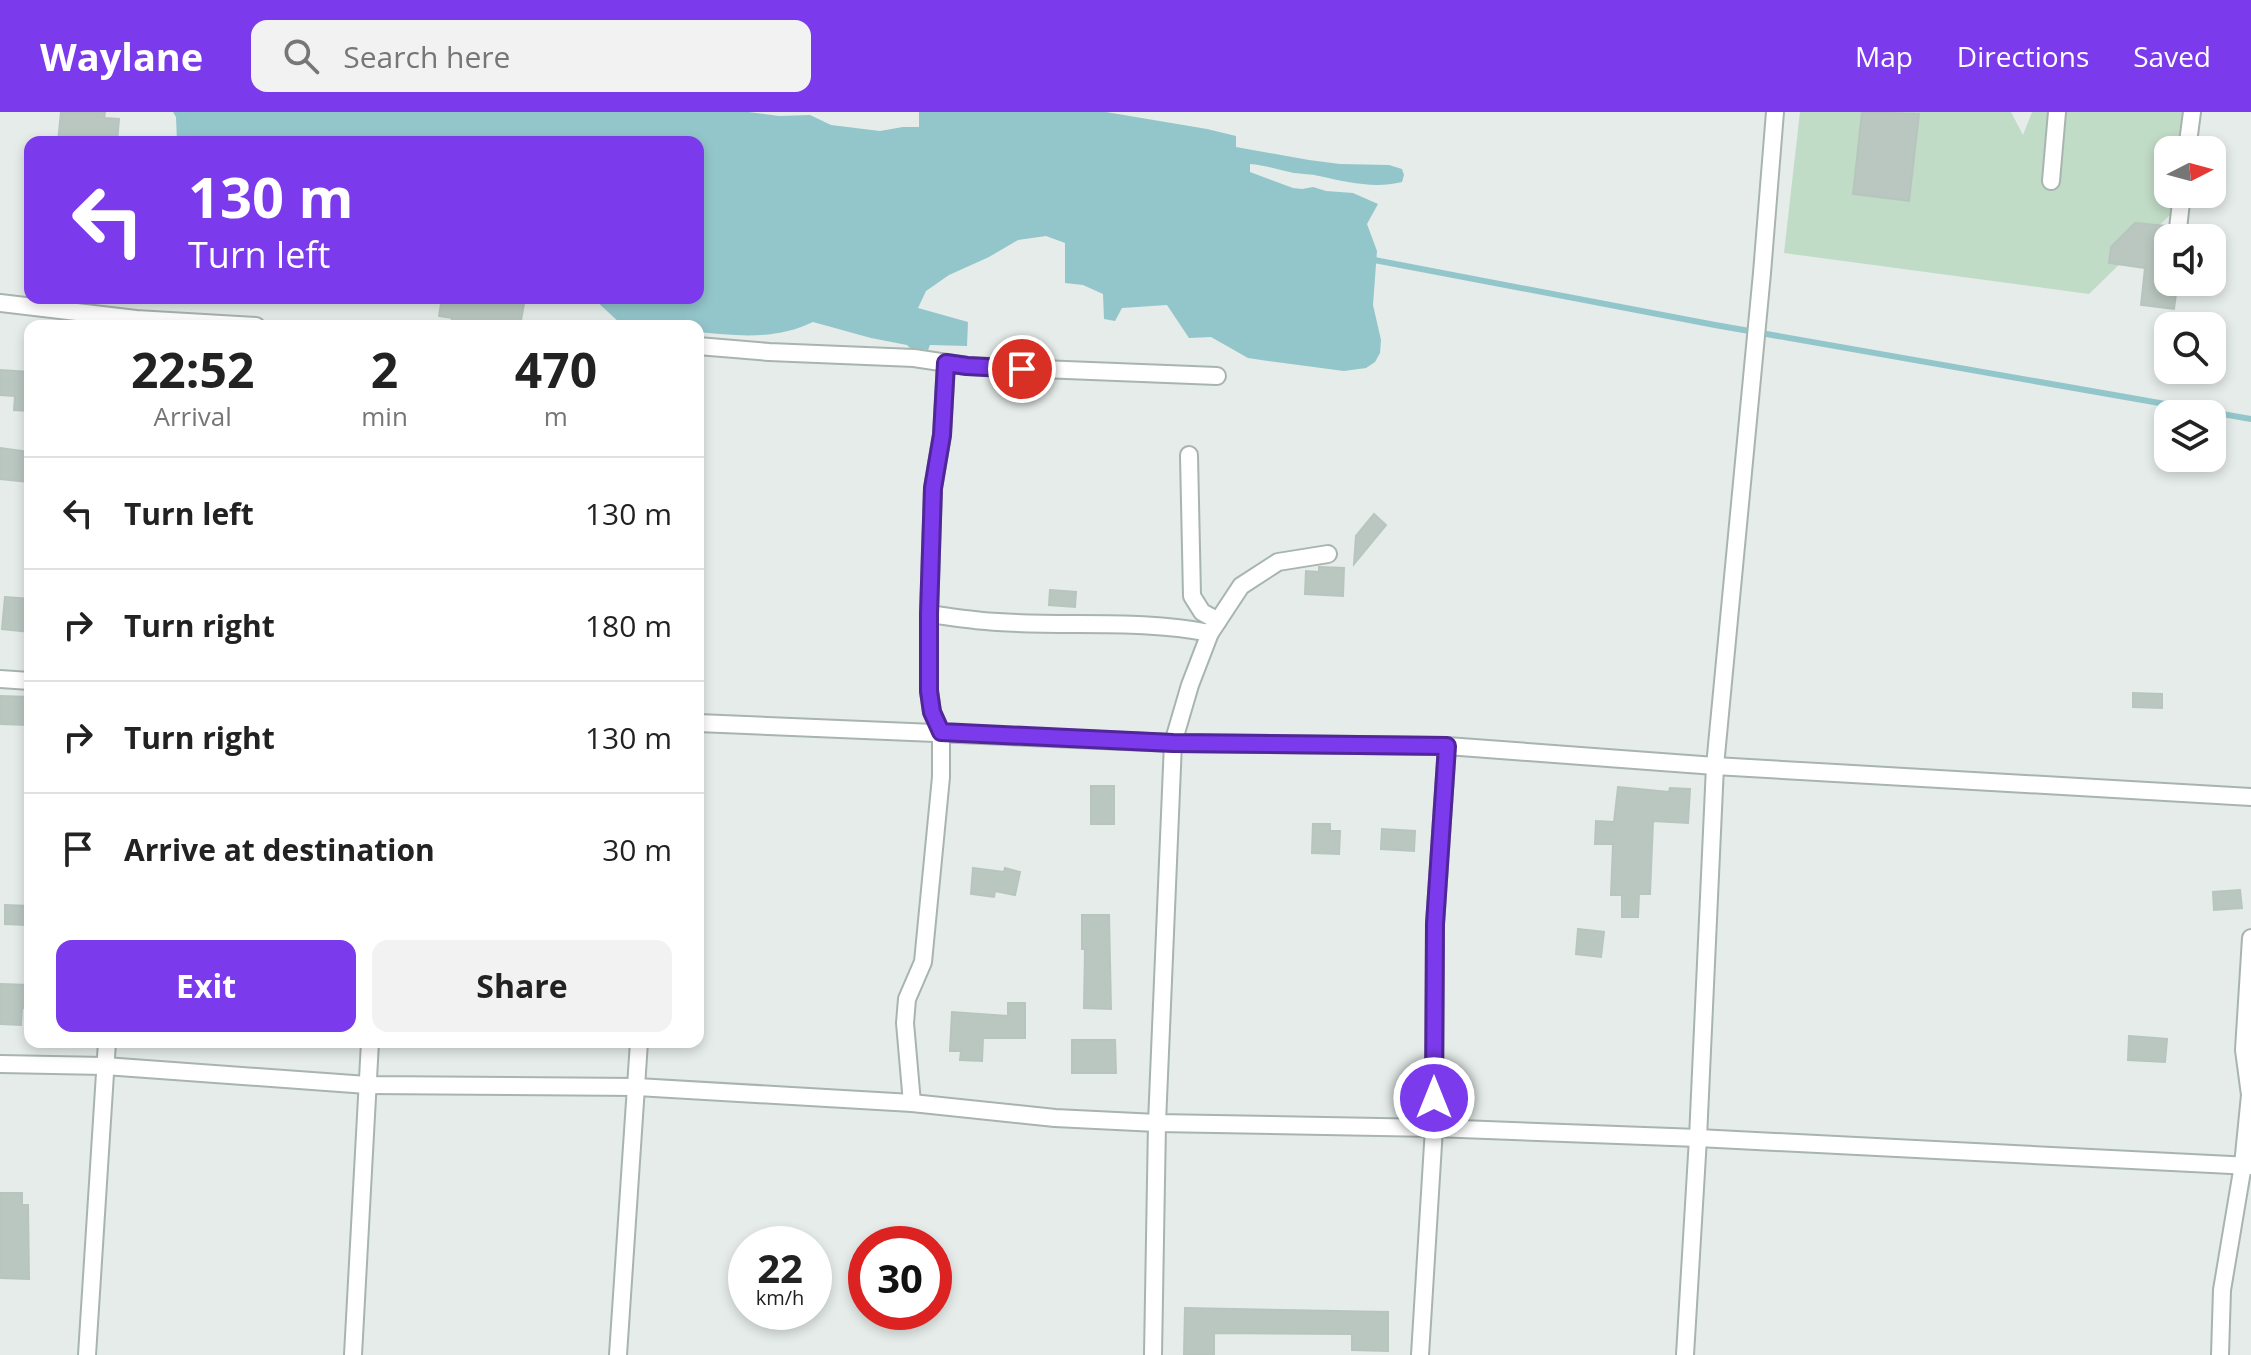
<!DOCTYPE html>
<style>
body{margin:0;font-family:"Open Sans",sans-serif;background:#f2f2f2;color:#222;height:100vh;display:flex;flex-direction:column;font-size:30px;white-space:nowrap}
*{box-sizing:border-box;margin:0}
p{font-size:26px;color:#767676}
.icon{flex:none;width:44px;height:44px;fill:none;stroke:currentColor;stroke-width:2;stroke-linecap:round;stroke-linejoin:round}
.map{position:relative;flex:1;overflow:hidden}
.sheet{position:absolute;left:24px;top:208px;width:680px;height:728px;display:flex;flex-direction:column;background:#fff;border-radius:16px;box-shadow:0 4px 12px #0003}
.sheet>*{flex:none}
.hud{position:absolute;left:24px;top:24px;width:680px;height:168px;border-radius:16px;box-shadow:0 4px 12px #0003;background:#7c3aed;color:#fff;overflow:hidden}
.needle{width:52px;rotate:84deg}
.tools{position:absolute;left:2154px;top:24px;display:grid;gap:16px}
.tools a{display:grid;place-items:center;width:72px;height:72px;border-radius:16px;background:#fff;box-shadow:0 4px 12px #0003;font-size:40px}
.speed{position:absolute;left:728px;top:1114px;display:flex;gap:16px;font-size:40px;font-weight:700;text-align:center}
.speed>*{display:grid;place-content:center;width:104px;height:104px;border-radius:50%;background:#fff;box-shadow:0 4px 12px #0003;line-height:1}
.speed small{font-size:20px;font-weight:400}
.speed .limit{border:12px solid #d22;background:#fff;color:#111}
.pin{position:absolute;display:grid;place-items:center;width:68px;height:68px;color:#fff;margin:-34px;border:4px solid #fff;border-radius:50%;box-shadow:0 2px 8px #0007}
.me{position:absolute;width:88px;margin:-44px;rotate:0deg;stroke-linejoin:round;filter:drop-shadow(0 0 6px #0008)}
.turn{display:flex;align-items:center;gap:28px;height:168px;padding:0 32px;font-size:36px}
.turn .icon{width:104px;height:104px;stroke-width:2.5}
.turn b{display:block;font-size:56px;line-height:68px}
.eta{display:flex;justify-content:space-evenly;align-items:center;height:136px;text-align:center}
.eta b{font-size:48px;font-weight:700;line-height:56px}
.button{display:flex;gap:16px;margin-top:auto;padding:16px 32px}
.button a{flex:1;height:92px;border-radius:16px;background:#7c3aed;color:#fff;font-size:32px;font-weight:700;line-height:92px;text-align:center}
.button a+a{background:#f2f2f2;color:#222}
ul{padding:0;list-style:none}
li{display:flex;align-items:center;gap:24px;height:112px;padding:0 32px;border-top:2px solid #e0e0e0}
li div{flex:1}
li b{display:block;font-size:30px}
li em{font-style:normal}
header{display:flex;align-items:center;gap:48px;box-sizing:border-box;height:112px;padding:0 40px;background:#7c3aed;color:#fff}
header strong{font-size:38px}
nav{display:flex;gap:44px;margin-inline-start:auto;font-size:28px}
.search{width:560px;height:72px;background:#f2f2f2;display:flex;align-items:center;gap:20px;box-sizing:border-box;padding:0 28px;border-radius:16px;color:#767676;font-size:30px}
.map>svg:first-child{display:block}
</style>
<header>
<strong>Waylane</strong>
<div class="search"><svg class="icon" aria-label="search" viewBox="0 0 24 24"><circle cx="10" cy="10" r="6"/><path d="M15 15l6 6"/></svg>Search here</div>
<nav><a>Map</a><a>Directions</a><a>Saved</a></nav>
</header>
<div class="map">
<svg width="2251" height="1243" viewBox="0 0 2251 1243">
<rect width="100%" height="100%" fill="#e5ece9"/>
<polygon fill="#c0dbc6" points="1800,0 2011,0 2023,23 2032,0 2184,0 2180,38 2168,38 2168,82 2175,82 2173,100 2089,182 1784,141"/>
<path fill="#93c6cb" d="M173,0H749L779,4L810,3L831,13L880,19L903,15H919V0H1106L1207,17L1236,24V35L1309,48L1340,52L1389,53L1402,57L1404,63L1402,70C1374,77 1347,70 1319,64C1311,62 1302,62 1294,61C1279,58 1264,53 1250,52V60L1293,76L1302,77L1313,75L1326,79L1353,81L1378,92L1367,112L1377,139L1373,193L1381,228L1380,241L1375,250L1366,256L1344,259L1268,249L1248,246L1211,225L1189,226L1167,193L1122,196L1115,209L1104,207L1103,182L1083,173L1065,171V131L1046,124L1018,128L989,145L949,163L926,179L918,196L968,210L967,234L930,233L928,238L910,236L907,233L871,226L813,210C776,228 738,224 698,220V214H642L621,212L593,186H698V30H177L176,5Z"/>
<g fill="none" stroke-linecap="round" stroke-linejoin="round">
<polyline stroke="#93c6cb" stroke-width="6" points="1369,147 1715,213 2251,307"/>
</g>
<g fill="#bac7c1" stroke="#b8c5bf" stroke-width="2">
<polygon points="61,0 105,0 104,6 119,7 117,30 58,30"/>
<polygon points="1862,0 1919,2 1909,89 1853,82"/>
<polygon points="2135,111 2166,114 2162,147 2168,148 2168,172 2177,174 2174,197 2141,193 2145,156 2109,151 2111,135"/>
<polygon points="442,186 525,186 520,214 479,214 452,210 452,206 439,204"/>
<polygon points="0,258 30,260 30,299 14,298 15,284 0,283"/>
<polygon points="0,336 30,340 28,370 0,367"/>
<polygon points="1374,402 1386,413 1354,452 1356,424"/>
<polygon points="1319,455 1344,456 1343,484 1305,482 1306,459 1319,460"/>
<polygon points="1050,478 1076,480 1075,495 1049,493"/>
<polygon points="5,485 30,487 30,520 2,517"/>
<polygon points="2133,581 2162,582 2162,596 2133,595"/>
<polygon points="0,584 30,585 30,613 0,612"/>
<rect x="1091" y="674" width="23" height="38"/>
<polygon points="1618,675 1669,680 1670,676 1690,677 1688,711 1653,709 1650,782 1639,782 1638,805 1622,805 1622,783 1611,783 1613,732 1595,732 1596,709 1614,710"/>
<polygon points="1313,712 1330,712 1330,719 1340,719 1339,742 1312,741"/>
<polygon points="1382,717 1415,719 1414,739 1381,737"/>
<polygon points="973,756 1004,760 1005,756 1020,760 1015,783 995,779 994,785 971,782"/>
<polygon points="2240,778 2242,796 2214,798 2213,780"/>
<polygon points="5,793 29,794 28,813 5,812"/>
<polygon points="1082,803 1109,803 1111,897 1084,896 1085,837 1082,837"/>
<polygon points="1578,817 1604,820 1601,845 1576,842"/>
<polygon points="0,872 30,873 30,896 22,896 21,913 0,912"/>
<polygon points="1008,891 1025,891 1025,926 983,926 982,949 960,948 961,939 950,939 952,900 1008,904"/>
<polygon points="2129,924 2167,927 2165,950 2128,948"/>
<polygon points="1072,928 1115,928 1116,961 1072,961"/>
<polygon points="0,1081 22,1081 22,1093 28,1093 29,1167 0,1166"/>
<polygon points="1185,1196 1388,1200 1388,1239 1352,1238 1352,1222 1214,1221 1214,1243 1184,1243"/>
</g>
<g fill="none" stroke-linecap="round" stroke-linejoin="round">
<defs>
<g id="street">
<polyline points="2187,38 2192,0"/>
<polyline points="2051,69 2057,0"/>
<polyline points="2177,125 2182,82"/>
<polyline points="0,191 136,207 256,214"/>
<polyline points="698,234 769,240 914,246 967,254 1217,264"/>
<polyline points="1189,343 1192,484 1202,500 1218,509"/>
<path d="M929,502C952,505 975,509 998,510C1068,515 1140,507 1210,521"/>
<polyline points="0,567 30,569"/>
<polyline points="698,611 1173,631 1447,634 1715,654 2251,685"/>
<polyline points="0,952 105,954 367,973 637,975 912,991 1055,1006 1157,1011 1434,1016 1698,1026 2251,1054"/>
<polyline points="912,991 905,911 907,887 923,850 941,665 941,620 932,600 929,579 929,502 933,376 942,323 946,251"/>
<polyline points="87,1243 107,930"/>
<polyline points="353,1243 370,930"/>
<polyline points="618,1243 639,930"/>
<polyline points="1153,1243 1157,1011 1173,631 1190,573 1210,521 1241,474 1278,450 1328,442"/>
<polyline points="1420,1243 1434,1016 1435,812 1447,634"/>
<polyline points="1685,1243 1698,1026 1715,654 1762,161 1775,0"/>
<polyline points="2220,1243 2222,1178 2243,1053 2250,983 2244,938 2251,826"/>
</g>
</defs>
<use href="#street" stroke="#a8b4af" stroke-width="20"/>
<use href="#street" stroke="#fff" stroke-width="16"/>
</g>
<g fill="none" stroke-linecap="round" stroke-linejoin="round">
<defs>
<polyline id="route" points="1022,257 967,254 946,251 942,323 933,376 929,502 929,579 932,600 941,620 1173,631 1447,634 1435,812 1434,986"/>
</defs>
<use href="#route" stroke="#51269a" stroke-width="20"/>
<use href="#route" stroke="#7c3aed" stroke-width="14"/>
</g>
</svg>
<div class="tools">
<a><svg class="needle" viewBox="-14 -14 28 28"><path d="M0-13l5 13h-10z" fill="#e53935"/><path d="M0 13l5-13h-10z" fill="#767676"/></svg></a>
<a><svg class="icon" aria-label="sound" viewBox="0 0 24 24"><path d="M4 9h4l5-4v14l-5-4H4zM17 9q2 3 0 6"/></svg></a>
<a><svg class="icon" aria-label="search" viewBox="0 0 24 24"><circle cx="10" cy="10" r="6"/><path d="M15 15l6 6"/></svg></a>
<a><svg class="icon" aria-label="layers" viewBox="0 0 24 24"><path d="M12 4l9 5-9 5-9-5zM3 14l9 5 9-5"/></svg></a>
</div>
<div class="speed"><div>22<small>km/h</small></div><div class="limit">30</div></div>
<div class="pin" style="left:1022px;top:257px;background:#d93025"><svg class="icon" aria-label="arrive" viewBox="0 0 24 24"><path d="M6 21V4h12l-3 4 3 4H6"/></svg></div>
<svg class="me" style="left:1434px;top:986px" viewBox="-20 -20 40 40"><circle r="17" fill="#7c3aed" stroke="#fff" stroke-width="3"/><path d="M0-11L8 9 0 5-8 9z" fill="#fff"/></svg>
<div class="hud">
<div class="turn"><svg class="icon" aria-label="left" viewBox="0 0 24 24"><path d="M17 20v-9H6M10 6l-5 5 5 5"/></svg><div><b>130 m</b>Turn left</div></div>
</div>
<section class="sheet">
<div class="eta">
<div><b>22:52</b><p>Arrival</p></div>
<div><b>2</b><p>min</p></div>
<div><b>470</b><p>m</p></div>
</div>
<ul>
<li><svg class="icon" aria-label="left" viewBox="0 0 24 24"><path d="M17 20v-9H6M10 6l-5 5 5 5"/></svg><div><b>Turn left</b></div><em>130 m</em></li>
<li><svg class="icon" aria-label="right" viewBox="0 0 24 24"><path d="M7 20v-9h11M14 6l5 5-5 5"/></svg><div><b>Turn right</b></div><em>180 m</em></li>
<li><svg class="icon" aria-label="right" viewBox="0 0 24 24"><path d="M7 20v-9h11M14 6l5 5-5 5"/></svg><div><b>Turn right</b></div><em>130 m</em></li>
<li><svg class="icon" aria-label="arrive" viewBox="0 0 24 24"><path d="M6 21V4h12l-3 4 3 4H6"/></svg><div><b>Arrive at destination</b></div><em>30 m</em></li>
</ul>
<div class="button"><a>Exit</a><a>Share</a></div>
</section>
</div>
